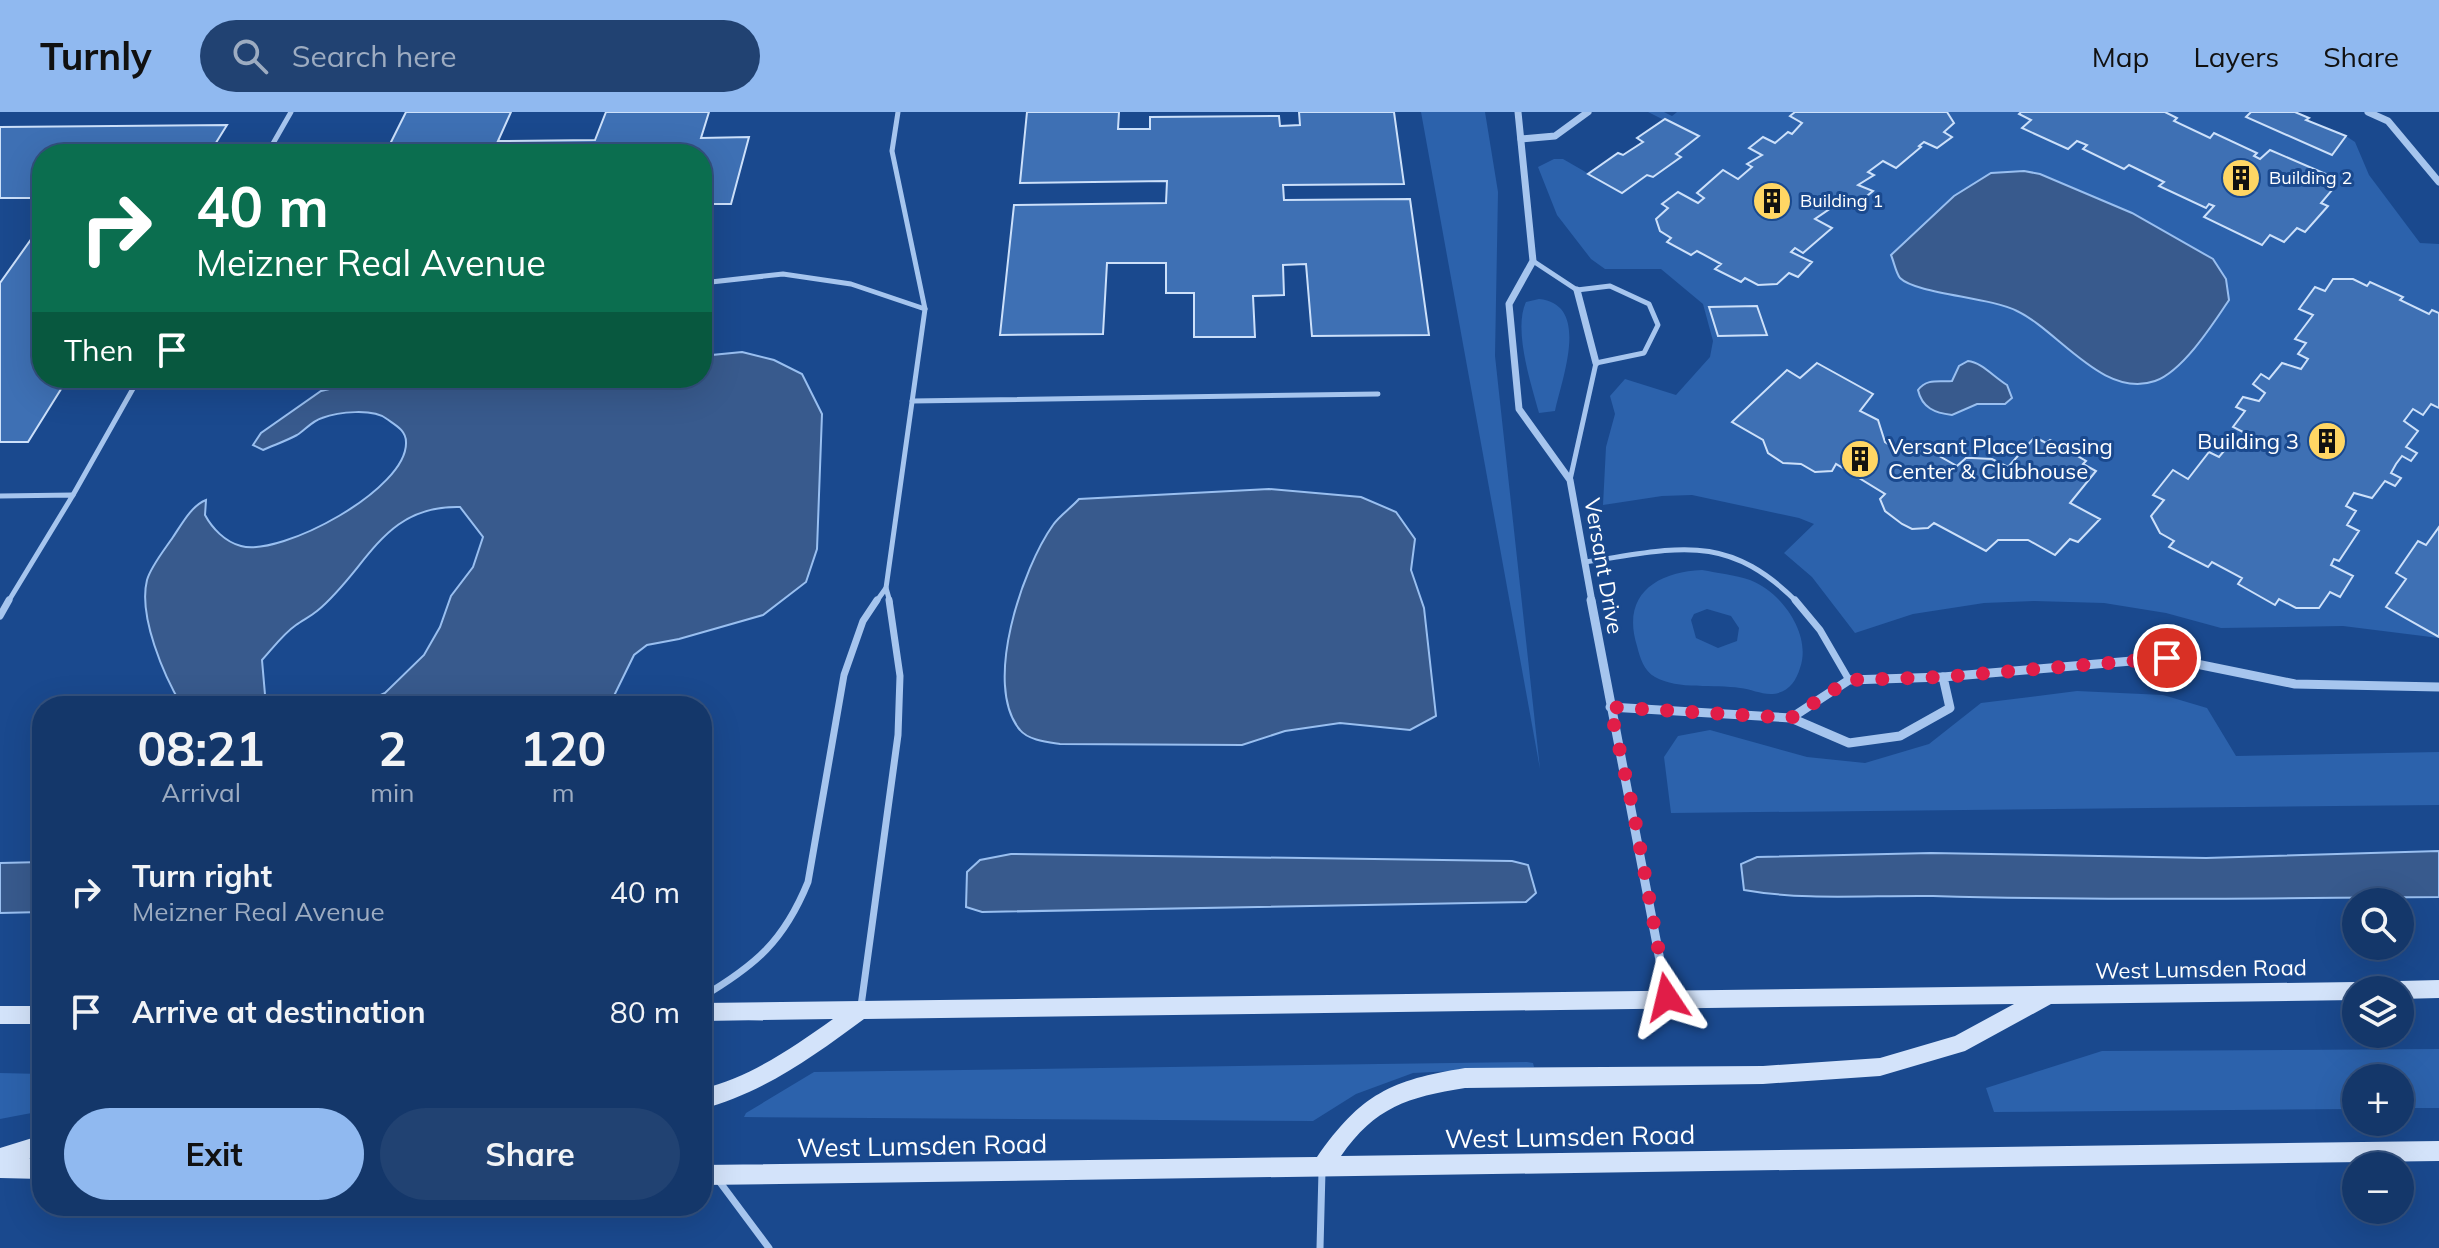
<!DOCTYPE html>
<meta charset="utf-8">
<style>
body{margin:0;font-family:Mulish,sans-serif;background:#214272;color:#f1f3f6;height:100vh;display:flex;flex-direction:column;font-size:30px;white-space:nowrap}
*{box-sizing:border-box;margin:0}
p{font-size:26px;color:#9dacc1}
.icon{flex:none;width:44px;height:44px;fill:none;stroke:currentColor;stroke-width:2;stroke-linecap:round;stroke-linejoin:round}
.map{position:relative;flex:1;overflow:hidden}
.panel{position:absolute;left:32px;top:584px;width:680px;height:520px;display:flex;flex-direction:column;background:#14376a;border-radius:32px;box-shadow:0 8px 32px #0002,0 0 0 2px #33517e}
.panel>*{flex:none}
.guide{position:absolute;left:32px;top:32px;width:680px;height:244px;border-radius:32px;box-shadow:0 8px 32px #0002,0 0 0 2px #33517e;background:#0b6e4f;color:#fff;overflow:hidden}
.controls{position:absolute;left:2342px;top:776px;display:grid;gap:16px}
.controls a{display:grid;place-items:center;width:72px;height:72px;border-radius:50%;background:#14376a;box-shadow:0 8px 32px #0002,0 0 0 2px #33517e;font-size:40px}
.pin{position:absolute;display:grid;place-items:center;width:68px;height:68px;color:#fff;margin:-34px;border:4px solid #fff;border-radius:50%;box-shadow:0 2px 8px #0007}
.me{position:absolute;width:88px;margin:-44px;rotate:350deg;stroke-linejoin:round;filter:drop-shadow(0 0 6px #0008)}
.turn{display:flex;align-items:center;gap:28px;height:168px;padding:0 32px;font-size:36px}
.turn .icon{width:104px;height:104px;stroke-width:2.5}
.turn b{display:block;font-size:56px;line-height:68px}
.then{display:flex;align-items:center;height:76px;padding:0 32px;background:#0003;gap:16px;font-size:30px}
.eta{display:flex;justify-content:space-evenly;align-items:center;height:136px;text-align:center}
.eta b{font-size:48px;font-weight:700;line-height:56px}
.cta{display:flex;gap:16px;margin-top:auto;padding:16px 32px}
.cta a{flex:1;height:92px;border-radius:48px;background:#90b9f0;color:#111;font-size:32px;font-weight:700;line-height:92px;text-align:center}
.cta a+a{background:#214272;color:#f1f3f6}
ul{padding:0;list-style:none}
li{display:flex;align-items:center;gap:24px;height:120px;padding:0 32px}
li div{flex:1}
li b{display:block;font-size:30px}
li em{font-style:normal}
header{display:flex;align-items:center;gap:48px;box-sizing:border-box;height:112px;padding:0 40px;background:#90b9f0;color:#111}
header strong{font-size:38px}
nav{display:flex;gap:44px;margin-inline-start:auto;font-size:28px}
.search{width:560px;height:72px;background:#214272;display:flex;align-items:center;gap:20px;box-sizing:border-box;padding:0 28px;border-radius:44px;color:#9dacc1;font-size:30px}
.map>svg:first-child{display:block}
</style>
<header>
<strong>Turnly</strong>
<div class="search"><svg class="icon" aria-label="search" viewBox="0 0 24 24"><circle cx="10" cy="10" r="6"/><path d="M15 15l6 6"/></svg>Search here</div>
<nav><a>Map</a><a>Layers</a><a>Share</a></nav>
</header>
<div class="map">
<svg width="2439" height="1136" viewBox="0 0 2439 1136">
<rect width="100%" height="100%" fill="#1a498e"/>
<g fill="#2c62ac" fill-rule="evenodd">
<polygon points="1421,0 1485,0 1498,80 1495,244 1540,657"/>
<polygon points="1648,0 1664,0 1672,4 1677,0 2251,0 2247,5 2332,43 2346,24 2355,30 2369,63 2420,131 2439,132 2439,415 2426,433 2417,429 2396,461 2406,467 2386,495 2439,526 2343,514 2221,516 2166,501 2104,491 2034,489 1984,491 1913,502 1855,521 1812,465 1784,441 1814,412 1799,406 1692,383 1662,384 1603,393 1606,335 1615,302 1610,284 1625,267 1676,283 1710,245 1713,229 1703,192 1661,157 1605,157 1591,147 1557,103 1538,55 1554,47 1563,47 1622,81 1647,63 1654,65 1681,45 1676,42 1698,25"/>
<path d="M1539,187C1591,192 1562,266 1555,299L1539,301C1531,272 1513,217 1526,190Z"/>
<path d="M1702,458C1718,461 1735,463 1750,468C1782,480 1812,523 1800,556C1796,570 1787,582 1770,582C1761,582 1750,577 1740,576C1715,572 1678,578 1655,565C1644,559 1640,546 1637,534C1621,483 1656,460 1702,458ZM1707,497L1731,504L1739,516L1737,529L1718,536L1696,526L1691,508L1694,502Z"/>
<polygon points="2077,579 2163,583 2207,596 2236,644 2439,640 2439,693 1671,701 1664,645 1678,624 1710,618 1807,645 1865,651 1929,632 1981,591"/>
<polygon points="2439,937 2439,996 2400,996 2400,966 2356,966 2356,997 1994,1000 1986,976 2102,939"/>
<polygon points="1527,950 1533,951 1534,955 1413,961 1356,982 1313,1009 744,1005 746,1001 814,960"/>
<polygon points="0,961 42,962 42,999 0,1007"/>
</g>
<g fill="#385a8d" stroke="#99bff0" stroke-width="2">
<path d="M2024,59L2040,62L2132,101L2213,147L2226,167L2229,188C2213,212 2183,259 2155,269C2103,287 2059,219 2017,199C1990,185 1916,182 1900,166C1896,161 1894,150 1891,143L1954,84L1991,61Z"/>
<path d="M742,240L774,248L802,262L822,302L817,437L806,470L763,503L679,527L647,533L634,543L609,594H357L385,581L424,543L440,515L451,484L473,455L483,425L460,395C382,393 368,457 317,499C311,504 303,508 296,513C283,522 273,536 262,548L266,594H182C164,564 138,504 147,468C151,454 165,437 173,425C182,412 191,394 206,388L205,403C212,416 225,430 241,434C281,445 408,377 406,330C406,318 395,313 387,307C373,296 338,300 322,306C312,309 305,318 297,323C286,329 274,333 263,338L253,333L261,321L321,279L368,268L575,266L623,272L641,266H702V244Z"/>
<path d="M1968,249C1981,250 1994,265 2007,273L2012,286L2005,292H1977L1952,303C1935,301 1922,296 1918,278C1927,266 1939,270 1952,269L1959,254Z"/>
<path d="M1269,377L1361,385L1396,400L1415,427L1411,458L1424,496L1436,604L1410,618L1340,611L1285,619L1242,633L1060,632C1047,630 1028,628 1020,618C982,573 1023,455 1053,413C1059,404 1071,396 1079,387Z"/>
<path d="M2439,739V785C2270,786 2101,789 1933,784C1870,783 1806,789 1744,778L1741,752L1757,745L1931,741L2206,746Z"/>
<polygon points="1011,742 1512,749 1528,753 1536,781 1526,790 982,800 966,795 967,760 980,748"/>
<polygon points="42,750 42,800 0,801 0,751"/>
</g>
<g fill="#3e70b4" stroke="#cce0fa" stroke-width="2">
<polygon points="406,0 511,0 498,29 595,28 606,0 709,0 701,26 749,25 731,92 702,92 702,42 385,42"/>
<polygon points="1027,0 1119,0 1118,17 1150,17 1150,5 1279,4 1280,14 1300,13 1299,0 1394,0 1404,72 1283,73 1284,88 1410,87 1429,223 1312,224 1306,152 1283,153 1284,183 1253,184 1255,225 1194,225 1194,181 1166,181 1166,151 1107,151 1103,222 1000,223 1014,93 1166,91 1167,69 1020,71"/>
<polygon points="1795,0 1947,0 1954,11 1944,20 1952,25 1937,36 1924,30 1919,34 1921,35 1896,56 1883,49 1868,60 1874,63 1858,73 1873,79 1857,92 1846,86 1815,107 1832,116 1803,141 1795,136 1791,140 1812,150 1798,165 1789,161 1777,172 1758,173 1745,166 1741,170 1715,157 1721,152 1697,139 1691,143 1667,130 1671,126 1660,119 1656,107 1668,96 1662,92 1678,80 1698,91 1704,86 1697,81 1723,58 1738,67 1752,55 1747,52 1762,43 1749,36 1763,25 1775,31 1788,20 1792,22 1802,11 1790,4"/>
<polygon points="2021,0 2165,0 2177,6 2174,9 2210,26 2214,21 2257,41 2254,44 2260,47 2270,38 2328,63 2321,72 2333,77 2321,91 2328,94 2305,120 2297,116 2284,130 2270,123 2262,133 2204,105 2214,94 2209,92 2206,96 2159,74 2164,70 2129,53 2124,57 2083,37 2087,33 2077,29 2068,37 2022,16 2031,8 2019,2"/>
<polygon points="2251,0 2295,0 2309,6 2306,8 2346,24 2332,43 2246,5"/>
<polygon points="1665,7 1699,24 1676,42 1681,45 1653,65 1647,63 1622,81 1588,62 1618,41 1623,43 1643,30 1637,26"/>
<polygon points="227,13 209,42 42,42 42,86 0,86 0,15"/>
<polygon points="42,112 42,266 68,266 28,330 0,330 0,171"/>
<polygon points="2333,167 2353,167 2367,174 2370,170 2403,185 2400,188 2429,202 2432,198 2439,201 2439,296 2431,292 2423,303 2413,297 2404,309 2418,319 2406,335 2417,341 2411,349 2402,344 2396,352 2391,361 2401,366 2395,374 2385,369 2372,386 2354,381 2346,394 2356,399 2347,413 2359,419 2339,449 2334,447 2331,453 2353,464 2340,485 2330,480 2319,496 2296,496 2279,487 2275,493 2238,472 2242,466 2212,450 2208,455 2169,435 2174,429 2160,421 2151,404 2164,388 2153,383 2173,358 2188,367 2209,340 2219,345 2229,333 2238,338 2247,326 2245,321 2233,315 2245,299 2236,295 2243,285 2259,289 2265,281 2253,272 2261,262 2269,267 2282,251 2301,257 2308,247 2298,242 2306,231 2295,227 2313,203 2299,197 2315,175 2325,179"/>
<polygon points="1757,194 1767,223 1718,224 1709,195"/>
<polygon points="1817,251 1873,282 1860,299 1878,308 1885,330 1899,339 1932,340 1957,354 1966,346 1972,346 1992,347 2008,355 2035,325 2046,331 2050,328 2086,349 2083,352 2096,359 2070,391 2100,407 2078,430 2070,427 2055,443 2028,428 1998,428 1986,439 1934,411 1928,416 1912,417 1902,412 1885,399 1880,387 1885,382 1836,352 1832,359 1815,360 1801,352 1783,351 1768,341 1763,328 1732,310 1787,258 1800,266"/>
<polygon points="2439,415 2439,525 2386,495 2406,467 2396,461 2418,429 2426,433"/>
</g>
<g fill="none" stroke-linecap="round" stroke-linejoin="round">
<g stroke="#a6c5ee" stroke-width="5">
<polyline points="267,42 291,0"/>
<polyline points="1533,149 1577,178 1610,174 1649,192 1658,213 1644,241 1596,251 1570,368"/>
<polyline points="702,171 783,162 851,172 925,197"/>
<polyline points="912,289 1378,282"/>
<polyline points="73,383 139,266"/>
<polyline points="0,384 73,383 8,490"/>
<path d="M1585,450C1675,437 1725,418 1797,490"/>
<polyline points="886,476 925,197 892,39 898,0"/>
<polyline points="876,490 886,476 890,490"/>
</g>
<g stroke="#a6c5ee" stroke-width="7">
<polyline points="1795,488 1820,518 1849,568"/>
<polyline points="0,504 9,488"/>
<path d="M702,885C756,853 784,829 808,770L844,563L863,509L877,488"/>
<polyline points="861,894 898,623 900,564 889,488"/>
<polyline points="719,1069 769,1136"/>
<polyline points="1320,1136 1322,1059"/>
</g>
<g stroke="#a6c5ee" stroke-width="7">
<polyline points="1518,0 1533,149 1509,192 1519,297 1570,368 1592,490"/>
<polyline points="2368,0 2388,9 2439,70"/>
<polyline points="1521,27 1555,24 1588,0"/>
<polyline points="1577,178 1596,251"/>
</g>
<g stroke="#a6c5ee" stroke-width="9">
<polyline points="1591,488 1667,885"/>
<polyline points="1610,595 1791,606 1849,631 1900,624 1950,596 1943,565 2167,546 2295,572 2439,575"/>
<polyline points="1791,606 1849,568 1943,565"/>
</g>
<g fill="#d3e3fa" fill-rule="evenodd">
<polygon points="2439,868 2439,886 2400,887 2400,878 2390,878 2393,872 2399,869"/>
<path d="M2356,870L2362,873L2365,878H2356V888L2051,892L1965,939L1880,964L1763,972L1465,976C1408,985 1375,995 1341,1044L2439,1029V1049L702,1073V1053L1317,1045C1361,982 1391,968 1465,956L1763,954L1880,946L1955,924L2014,892L864,907C814,944 763,981 702,997V977C751,965 792,936 833,907L702,909V891Z"/>
<rect x="0" y="894" width="42" height="18"/>
<polygon points="42,1023 42,1043 29,1047 42,1047 42,1067 0,1066 0,1036"/>
</g>
</g>
<g fill="none" stroke-linecap="round" stroke-linejoin="round">
<polyline stroke="#e11d48" stroke-width="14" stroke-dasharray="0 25.2" points="1667,885 1634,702 1610,595 1791,606 1849,568 1943,565 2167,546"/>
</g>
<defs>
<symbol id="building-disc" viewBox="-11 -11 22 22"><circle r="9.5" fill="#ffd664" stroke="#1a498e"/><path d="M-4-6H4V6H1V3H-1V6H-4ZM-2.5-4.3h1.7v1.8h-1.7ZM.8-4.3h1.7v1.8H.8ZM-2.5-1h1.7V.8h-1.7ZM.8-1h1.7V.8H.8Z" fill="#111"/></symbol>
</defs>
<g fill-rule="evenodd">
<use href="#building-disc" x="2219" y="44" width="44" height="44"/>
<use href="#building-disc" x="1750" y="67" width="44" height="44"/>
<use href="#building-disc" x="2305" y="307" width="44" height="44"/>
<use href="#building-disc" x="1838" y="325" width="44" height="44"/>
</g>
<g text-anchor="middle" stroke-width="6" stroke-linejoin="round" paint-order="stroke">
<g font-size="18" fill="#fff" stroke="#1a498e" text-anchor="start">
<text x="2269" y="72">Building 2</text>
<text x="1800" y="95">Building 1</text>
</g>
<g font-size="22" fill="#fff" stroke="#1a498e" text-anchor="end">
<text x="2299" y="337">Building 3</text>
<text x="1888" y="342" text-anchor="start">Versant Place Leasing<tspan x="1888" dy="25">Center &amp; Clubhouse</tspan></text>
</g>
<g font-size="22" fill="#fff" stroke="#1a498e">
<text transform="translate(1604 454) rotate(80)" y="8">Versant Drive</text>
<text transform="translate(2201 857) rotate(-1)" y="8">West Lumsden Road</text>
</g>
<g font-size="26" fill="#fff" stroke="#1a498e">
<text transform="translate(1570 1025) rotate(-1)" y="9">West Lumsden Road</text>
<text transform="translate(922 1034) rotate(-1)" y="9">West Lumsden Road</text>
</g>
</g>
</svg>
<div class="controls">
<a><svg class="icon" aria-label="search" viewBox="0 0 24 24"><circle cx="10" cy="10" r="6"/><path d="M15 15l6 6"/></svg></a>
<a><svg class="icon" aria-label="layers" viewBox="0 0 24 24"><path d="M12 4l9 5-9 5-9-5zM3 14l9 5 9-5"/></svg></a>
<a>+</a>
<a>−</a>
</div>
<div class="pin" style="left:2167px;top:546px;background:#d93025"><svg class="icon" aria-label="arrive" viewBox="0 0 24 24"><path d="M6 21V4h12l-3 4 3 4H6"/></svg></div>
<svg class="me" style="left:1667px;top:885px" viewBox="-20 -20 40 40"><path d="M0-17L14 15 0 8-14 15z" fill="#e11d48" stroke="#fff" stroke-width="4"/></svg>
<div class="guide">
<div class="turn"><svg class="icon" aria-label="right" viewBox="0 0 24 24"><path d="M7 20v-9h11M14 6l5 5-5 5"/></svg><div><b>40 m</b>Meizner Real Avenue</div></div>
<div class="then">Then<svg class="icon" aria-label="arrive" viewBox="0 0 24 24"><path d="M6 21V4h12l-3 4 3 4H6"/></svg></div>
</div>
<section class="panel">
<div class="eta">
<div><b>08:21</b><p>Arrival</p></div>
<div><b>2</b><p>min</p></div>
<div><b>120</b><p>m</p></div>
</div>
<ul>
<li><svg class="icon" aria-label="right" viewBox="0 0 24 24"><path d="M7 20v-9h11M14 6l5 5-5 5"/></svg><div><b>Turn right</b><p>Meizner Real Avenue</p></div><em>40 m</em></li>
<li><svg class="icon" aria-label="arrive" viewBox="0 0 24 24"><path d="M6 21V4h12l-3 4 3 4H6"/></svg><div><b>Arrive at destination</b></div><em>80 m</em></li>
</ul>
<div class="cta"><a>Exit</a><a>Share</a></div>
</section>
</div>
